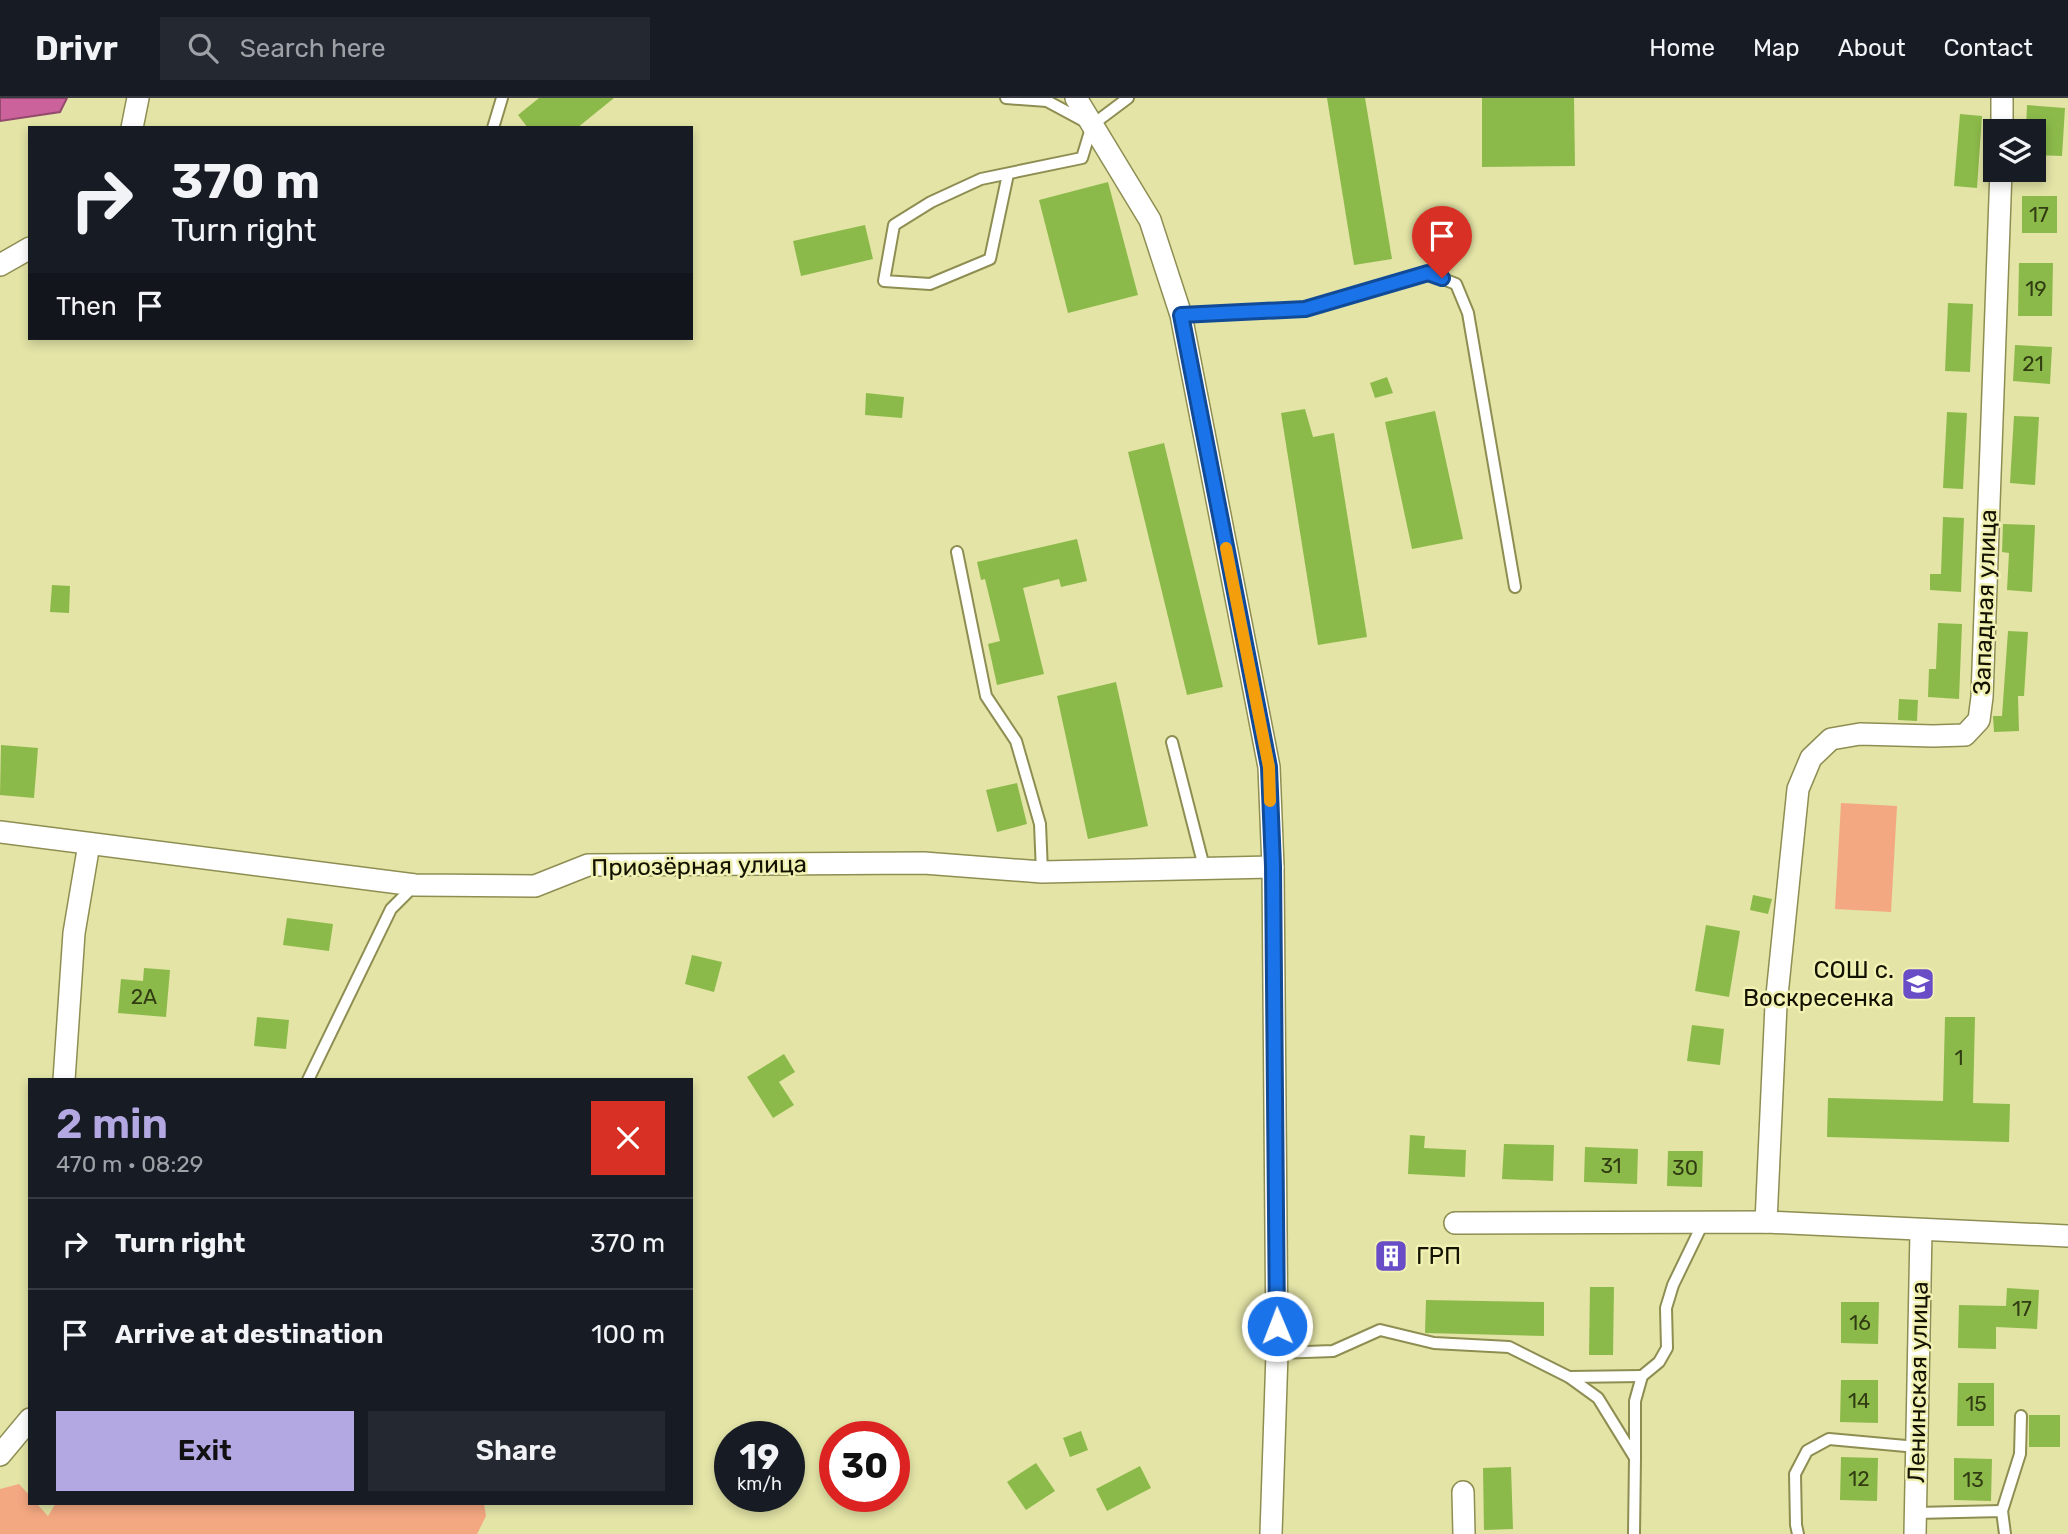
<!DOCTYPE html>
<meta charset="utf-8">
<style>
body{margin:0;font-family:Rubik,sans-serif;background:#242831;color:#f1f3f6;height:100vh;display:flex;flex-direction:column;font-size:26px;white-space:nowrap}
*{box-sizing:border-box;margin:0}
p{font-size:23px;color:#9ea1a6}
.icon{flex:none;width:38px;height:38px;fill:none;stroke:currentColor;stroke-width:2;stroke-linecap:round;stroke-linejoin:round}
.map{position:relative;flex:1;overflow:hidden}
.sheet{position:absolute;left:28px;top:980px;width:665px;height:427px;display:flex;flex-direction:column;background:#171b24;border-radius:0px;box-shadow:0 4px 10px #0003}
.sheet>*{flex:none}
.top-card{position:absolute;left:28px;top:28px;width:665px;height:214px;border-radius:0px;box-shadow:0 4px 10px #0003;background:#171b24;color:#f1f3f6;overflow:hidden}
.controls{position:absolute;left:1983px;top:21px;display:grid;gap:14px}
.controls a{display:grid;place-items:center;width:63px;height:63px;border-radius:0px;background:#171b24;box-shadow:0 4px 10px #0003;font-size:35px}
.speed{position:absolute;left:714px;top:1323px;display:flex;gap:14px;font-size:35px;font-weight:700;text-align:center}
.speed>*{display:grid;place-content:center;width:91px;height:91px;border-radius:50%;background:#171b24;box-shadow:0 4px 10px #0003;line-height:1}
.speed small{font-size:18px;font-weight:400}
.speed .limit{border:10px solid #d22;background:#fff;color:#111}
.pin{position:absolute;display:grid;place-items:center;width:60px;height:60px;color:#fff;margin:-72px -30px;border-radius:50% 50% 50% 0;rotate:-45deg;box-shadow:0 0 7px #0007}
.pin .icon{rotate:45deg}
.me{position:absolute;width:77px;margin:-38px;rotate:359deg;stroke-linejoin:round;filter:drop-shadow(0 0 5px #0008)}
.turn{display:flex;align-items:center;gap:24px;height:147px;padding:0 28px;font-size:32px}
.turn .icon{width:91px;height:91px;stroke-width:2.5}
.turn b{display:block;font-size:49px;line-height:60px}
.then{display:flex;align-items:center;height:66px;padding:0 28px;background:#0003;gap:14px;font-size:26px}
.round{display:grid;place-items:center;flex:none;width:74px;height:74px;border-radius:0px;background:#242831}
.overview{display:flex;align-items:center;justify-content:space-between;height:119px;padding:0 28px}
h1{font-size:42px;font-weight:600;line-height:52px;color:#b3a8e1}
.cta{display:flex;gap:14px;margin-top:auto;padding:14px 28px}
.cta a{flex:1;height:80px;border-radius:0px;background:#b3a8e1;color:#111;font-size:28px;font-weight:600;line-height:80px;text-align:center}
.cta a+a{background:#242831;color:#f1f3f6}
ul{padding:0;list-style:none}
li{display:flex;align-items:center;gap:21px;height:91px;padding:0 28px;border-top:2px solid #363941}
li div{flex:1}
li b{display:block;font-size:26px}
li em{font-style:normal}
header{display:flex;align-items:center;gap:42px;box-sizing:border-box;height:98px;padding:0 35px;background:#171b24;border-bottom:2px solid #363941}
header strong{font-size:33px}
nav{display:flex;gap:38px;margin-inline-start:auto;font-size:24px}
.search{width:490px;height:63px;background:#242831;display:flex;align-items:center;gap:18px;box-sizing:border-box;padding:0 24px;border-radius:0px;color:#9ea1a6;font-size:26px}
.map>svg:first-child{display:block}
</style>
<header>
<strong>Drivr</strong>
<div class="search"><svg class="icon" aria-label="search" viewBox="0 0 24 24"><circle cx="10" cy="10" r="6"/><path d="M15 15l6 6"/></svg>Search here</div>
<nav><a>Home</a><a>Map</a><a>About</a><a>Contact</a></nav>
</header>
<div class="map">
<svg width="2068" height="1436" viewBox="0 0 2068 1436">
<rect width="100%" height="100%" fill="#e3e4a6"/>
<g fill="#f4a881">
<polygon points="1841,705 1897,708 1891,814 1835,811"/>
<polygon points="19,1386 30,1398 30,1405 36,1405 48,1418 56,1405 484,1405 486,1418 477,1436 0,1436 0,1391"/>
</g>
<polygon fill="#cc629c" stroke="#944a6d" stroke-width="2" points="0,0 67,0 60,14 0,23"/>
<g fill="#8cba4a">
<polygon points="539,0 614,0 577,30 528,30 518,17"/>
<polygon points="1327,0 1365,0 1392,161 1354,167"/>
<polygon points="1482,0 1574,0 1575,68 1482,69"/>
<polygon points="2027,7 2065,10 2062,58 2034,57 2034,33 2026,33"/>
<polygon points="1960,16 1982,18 1977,90 1954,88"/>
<polygon points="1108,84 1138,197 1068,215 1039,102"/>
<rect x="2022" y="98" width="35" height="37"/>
<polygon points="865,127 873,161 801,178 793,143"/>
<polygon points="2019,165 2053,165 2052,218 2018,218"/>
<polygon points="1948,205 1973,206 1970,274 1945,273"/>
<polygon points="2015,247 2052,249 2050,286 2013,283"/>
<polygon points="1387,279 1393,295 1375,300 1370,285"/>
<polygon points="866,295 904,299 902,320 865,317"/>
<polygon points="1305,311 1313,339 1334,335 1367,539 1318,547 1281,315"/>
<polygon points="1435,313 1463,441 1412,451 1385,324"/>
<polygon points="1947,314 1967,315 1963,391 1943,390"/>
<polygon points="2014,318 2039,319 2035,387 2010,385"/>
<polygon points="1164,345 1223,589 1187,597 1128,354"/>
<polygon points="1943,419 1964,420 1961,494 1930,492 1930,476 1941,476"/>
<polygon points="2003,426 2035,427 2032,494 2007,492 2009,455 2002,454"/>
<polygon points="1077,441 1087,483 1061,489 1059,481 1023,490 1044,576 997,587 988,546 1000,543 985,481 981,482 977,464"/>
<polygon points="52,487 70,488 69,515 50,514"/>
<polygon points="1938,525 1962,526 1959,601 1928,599 1929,571 1936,571"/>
<polygon points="2008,533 2028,534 2024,598 2018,598 2019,633 1994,634 1993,618 2002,618"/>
<polygon points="1116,584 1148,728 1088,741 1057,598"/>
<polygon points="1899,601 1918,602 1917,623 1898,622"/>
<polygon points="1,647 38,650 34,700 0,697"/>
<polygon points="1017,685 1027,726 997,734 986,692"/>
<polygon points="1753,797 1772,801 1768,816 1750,812"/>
<polygon points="287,820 333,826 329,853 283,847"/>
<polygon points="1706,827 1740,833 1729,899 1695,893"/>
<polygon points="692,857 722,864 714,894 685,886"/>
<polygon points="144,870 170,872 166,919 118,915 121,881 143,883"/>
<polygon points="257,919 289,922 286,951 254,948"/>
<polygon points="1945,919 1975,919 1973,1005 2010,1006 2009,1044 1827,1039 1828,1000 1943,1003"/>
<polygon points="1692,927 1724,931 1720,967 1687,963"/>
<polygon points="784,956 795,974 779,984 794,1007 773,1020 747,979"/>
<polygon points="1410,1037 1425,1038 1424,1050 1466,1052 1465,1079 1408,1076"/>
<polygon points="1504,1046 1554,1047 1553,1083 1502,1081"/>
<polygon points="1585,1049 1638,1051 1637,1086 1584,1084"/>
<polygon points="1668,1053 1703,1053 1702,1089 1667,1088"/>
<polygon points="1380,1147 1403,1147 1402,1170 1380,1170"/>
<polygon points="1590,1189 1614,1189 1613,1257 1589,1257"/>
<polygon points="2007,1190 2039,1192 2037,1231 1996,1229 1996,1251 1958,1250 1959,1207 2006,1208"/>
<polygon points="1426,1202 1544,1204 1544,1238 1425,1235"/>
<polygon points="1841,1204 1879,1204 1878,1246 1841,1245"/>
<polygon points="1841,1282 1878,1282 1878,1325 1840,1324"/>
<polygon points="1958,1285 1994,1285 1994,1328 1957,1328"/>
<rect x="2029" y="1317" width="31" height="32"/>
<polygon points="1081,1333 1088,1352 1070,1359 1063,1340"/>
<polygon points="1841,1359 1878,1360 1877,1403 1840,1402"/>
<polygon points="1954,1360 1992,1361 1991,1403 1954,1402"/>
<polygon points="1036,1365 1055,1393 1026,1412 1007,1384"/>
<polygon points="1140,1368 1151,1390 1107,1413 1096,1391"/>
<polygon points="1511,1369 1513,1431 1484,1432 1483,1370"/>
</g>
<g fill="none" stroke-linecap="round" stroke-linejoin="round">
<defs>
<g id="lane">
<polyline points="1006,0 1047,3 1086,24"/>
<polyline points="493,30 502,0"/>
<polyline points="1008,76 990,161 930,186 884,183 894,127 931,104 981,81 1082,60 1092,27 1128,0"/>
<polyline points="1181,217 1305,211 1428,175 1456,186 1468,215 1515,489"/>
<polyline points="957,454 986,598 1016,643 1040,726 1042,774"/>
<polyline points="1172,644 1204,769"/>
<polyline points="308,982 391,811 415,787"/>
<polyline points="1277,1255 1333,1253 1380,1232 1434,1245 1509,1249 1569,1279 1598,1300 1635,1360 1634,1436"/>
<polyline points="1569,1279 1642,1278"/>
<polyline points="1635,1360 1635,1303 1642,1278 1659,1264 1667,1250 1666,1210 1673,1187 1703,1125"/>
<polyline points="2002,1413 2020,1356 2021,1318"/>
<polyline points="1916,1415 2002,1413 2005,1436"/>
<polyline points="1798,1436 1796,1427 1795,1376 1807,1353 1829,1341 1917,1349"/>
</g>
<g id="street">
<polyline points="1076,0 1150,122 1181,217 1269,669 1273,769 1277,1255 1271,1436"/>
<polyline points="2002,0 2002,33"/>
<polyline points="132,30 138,0"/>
<polyline points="0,167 30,150"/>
<polyline points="0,734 415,787 535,788 588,767 924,765 1042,774 1273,769"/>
<polyline points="64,982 74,835 89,746"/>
<polyline points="1766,1124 1776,907 1798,691 1811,660 1831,641 1860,636 1933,638 1965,637 1979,622 1982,599 2001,72"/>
<polyline points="1455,1125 1766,1124 2068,1138"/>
<polyline points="0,1357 30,1321"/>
<polyline points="1463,1394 1464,1436"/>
<polyline points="1915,1436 1921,1133"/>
</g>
</defs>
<use href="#lane" stroke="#8e8e53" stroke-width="14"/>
<use href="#street" stroke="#8e8e53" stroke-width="24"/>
<use href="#lane" stroke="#fff" stroke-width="10"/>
<use href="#street" stroke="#fff" stroke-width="21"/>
</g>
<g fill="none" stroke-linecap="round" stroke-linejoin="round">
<defs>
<polyline id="route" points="1277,1228 1273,768 1269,669 1181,217 1305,211 1428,175 1442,180"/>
</defs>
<use href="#route" stroke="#114b97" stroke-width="18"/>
<use href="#route" stroke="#1a73e8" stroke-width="12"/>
<polyline stroke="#f59e0b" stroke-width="12" points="1226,450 1269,669 1270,703"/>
</g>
<defs>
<symbol id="school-square" viewBox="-11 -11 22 22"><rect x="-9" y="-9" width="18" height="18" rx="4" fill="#684dc7" stroke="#f0f1b3"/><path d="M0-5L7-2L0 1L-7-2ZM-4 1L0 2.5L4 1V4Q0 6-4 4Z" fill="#fff"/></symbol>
<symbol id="building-square" viewBox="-11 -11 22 22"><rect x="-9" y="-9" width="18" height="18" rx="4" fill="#684dc7" stroke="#f0f1b3"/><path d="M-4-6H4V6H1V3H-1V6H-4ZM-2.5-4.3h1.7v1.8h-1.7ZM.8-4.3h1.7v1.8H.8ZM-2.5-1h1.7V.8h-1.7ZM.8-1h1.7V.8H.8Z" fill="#fff"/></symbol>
</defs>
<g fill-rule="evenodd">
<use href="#school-square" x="1899" y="867" width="38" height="38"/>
<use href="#building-square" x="1372" y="1139" width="38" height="38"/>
</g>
<g text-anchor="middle" stroke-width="5" stroke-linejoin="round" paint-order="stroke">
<g font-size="21" fill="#313c12">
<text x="2039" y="124">17</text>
<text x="2036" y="198">19</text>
<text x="2033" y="273">21</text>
<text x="144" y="906">2А</text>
<text x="1959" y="967">1</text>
<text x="1611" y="1075">31</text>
<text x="1685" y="1077">30</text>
<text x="2022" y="1218">17</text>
<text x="1860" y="1232">16</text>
<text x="1859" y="1310">14</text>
<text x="1976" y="1313">15</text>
<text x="1859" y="1388">12</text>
<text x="1973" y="1389">13</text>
</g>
<g font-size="24" fill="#131200" stroke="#f0f1b3">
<text transform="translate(1985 504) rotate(-88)" y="8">Западная улица</text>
<text transform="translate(699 768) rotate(-1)" y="8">Приозёрная улица</text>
<text transform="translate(1918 1284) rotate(-89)" y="8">Ленинская улица</text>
</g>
<g font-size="24" fill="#131200" stroke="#f0f1b3" text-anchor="end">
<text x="1894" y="880">СОШ с.<tspan x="1894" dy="28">Воскресенка</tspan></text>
<text x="1416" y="1166" text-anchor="start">ГРП</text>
</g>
</g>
</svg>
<div class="controls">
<a><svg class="icon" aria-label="layers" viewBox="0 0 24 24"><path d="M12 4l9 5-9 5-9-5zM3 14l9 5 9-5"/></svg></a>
</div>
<div class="speed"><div>19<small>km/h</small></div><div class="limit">30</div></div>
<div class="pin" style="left:1442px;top:180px;background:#d93025"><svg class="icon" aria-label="arrive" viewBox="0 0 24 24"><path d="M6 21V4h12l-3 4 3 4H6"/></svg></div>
<svg class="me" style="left:1277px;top:1228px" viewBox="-20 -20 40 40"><circle r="17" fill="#1a73e8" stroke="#fff" stroke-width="3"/><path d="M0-11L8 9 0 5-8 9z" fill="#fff"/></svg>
<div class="top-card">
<div class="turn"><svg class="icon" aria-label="right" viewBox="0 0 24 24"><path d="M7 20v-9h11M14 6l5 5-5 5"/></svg><div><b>370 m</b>Turn right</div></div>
<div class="then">Then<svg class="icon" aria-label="arrive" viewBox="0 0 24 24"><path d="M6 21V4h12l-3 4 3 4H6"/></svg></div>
</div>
<section class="sheet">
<div class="overview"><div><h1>2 min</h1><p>470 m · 08:29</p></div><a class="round" style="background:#d93025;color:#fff"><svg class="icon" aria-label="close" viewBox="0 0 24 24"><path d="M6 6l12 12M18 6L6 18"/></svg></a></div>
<ul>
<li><svg class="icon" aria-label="right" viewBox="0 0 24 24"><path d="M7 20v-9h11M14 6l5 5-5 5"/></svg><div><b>Turn right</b></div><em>370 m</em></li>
<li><svg class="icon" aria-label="arrive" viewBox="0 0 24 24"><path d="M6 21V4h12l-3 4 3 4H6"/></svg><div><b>Arrive at destination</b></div><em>100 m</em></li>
</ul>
<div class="cta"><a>Exit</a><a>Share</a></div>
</section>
</div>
